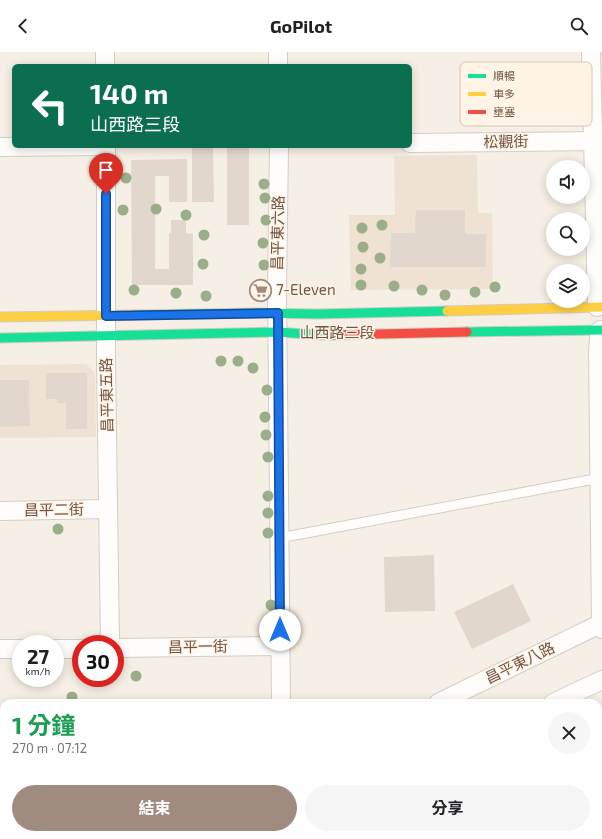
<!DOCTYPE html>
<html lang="zh-TW">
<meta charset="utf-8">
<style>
body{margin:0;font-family:"Exo 2","Noto Sans TC",sans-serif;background:#f6f6f6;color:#202124;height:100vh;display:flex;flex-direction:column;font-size:15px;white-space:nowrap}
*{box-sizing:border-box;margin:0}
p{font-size:13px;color:#757577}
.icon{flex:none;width:22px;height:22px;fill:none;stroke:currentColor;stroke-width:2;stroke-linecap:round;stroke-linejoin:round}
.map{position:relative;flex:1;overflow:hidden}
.details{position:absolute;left:0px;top:647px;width:602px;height:140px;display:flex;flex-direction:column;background:#fff;border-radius:12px 12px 0 0;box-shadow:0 2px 10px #0003}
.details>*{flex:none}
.hud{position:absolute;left:12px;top:12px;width:400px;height:84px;border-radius:6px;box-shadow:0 2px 10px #0003;background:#0b6e4f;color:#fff;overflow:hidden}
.controls{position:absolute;left:546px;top:108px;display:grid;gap:8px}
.controls a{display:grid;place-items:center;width:44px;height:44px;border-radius:50%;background:#fff;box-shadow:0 2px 10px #0003;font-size:20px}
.speed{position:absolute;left:12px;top:583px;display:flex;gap:8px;font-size:20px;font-weight:700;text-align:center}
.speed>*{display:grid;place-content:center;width:52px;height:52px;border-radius:50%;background:#fff;box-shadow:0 2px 10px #0003;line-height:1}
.speed small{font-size:10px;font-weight:400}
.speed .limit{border:6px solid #d22;background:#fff;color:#111}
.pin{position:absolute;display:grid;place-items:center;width:34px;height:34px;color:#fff;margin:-41px -17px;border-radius:50% 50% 50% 0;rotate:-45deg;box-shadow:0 0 4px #0007}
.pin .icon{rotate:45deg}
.me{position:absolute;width:44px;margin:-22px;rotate:0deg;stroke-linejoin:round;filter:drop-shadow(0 0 3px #0008)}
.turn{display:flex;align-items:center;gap:14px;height:84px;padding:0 12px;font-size:18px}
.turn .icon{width:52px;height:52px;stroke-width:2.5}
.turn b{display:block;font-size:28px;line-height:34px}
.round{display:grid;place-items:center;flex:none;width:42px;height:42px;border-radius:21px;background:#f6f6f6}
.summary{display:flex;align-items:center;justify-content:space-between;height:68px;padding:0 12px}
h1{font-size:24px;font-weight:700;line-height:30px;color:#1e9e55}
.action{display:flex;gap:8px;margin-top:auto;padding:8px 12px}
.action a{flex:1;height:46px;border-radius:24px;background:#a08c7e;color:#fff;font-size:16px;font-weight:700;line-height:46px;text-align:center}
.action a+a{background:#f6f6f6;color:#202124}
header{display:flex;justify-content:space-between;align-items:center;height:52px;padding:0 12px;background:#fff;font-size:18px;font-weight:700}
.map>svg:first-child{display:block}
</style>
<header><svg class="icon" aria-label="back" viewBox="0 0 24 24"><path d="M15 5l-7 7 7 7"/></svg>GoPilot<svg class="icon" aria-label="search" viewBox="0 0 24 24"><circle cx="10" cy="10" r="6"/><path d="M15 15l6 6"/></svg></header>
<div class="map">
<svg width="602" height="787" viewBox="0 0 602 787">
<rect width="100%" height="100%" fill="#f6efe5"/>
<g fill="#efe2d2">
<polygon points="477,103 478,161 492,161 493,237 351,238 349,163 395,163 394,104"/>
<polygon points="86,312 95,321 96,385 0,386 0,313"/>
<polygon points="319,783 440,783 440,787 312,787"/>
</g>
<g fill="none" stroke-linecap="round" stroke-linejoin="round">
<g stroke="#c8e3e4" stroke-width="4.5">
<polyline points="540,651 550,647"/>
<polyline points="250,787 258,783"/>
</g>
</g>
<g fill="#e2d7cd">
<polygon points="192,94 213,94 214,150 192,150"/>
<rect x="227" y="94" width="22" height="79"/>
<polygon points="187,107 187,150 169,150 169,124 155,124 155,217 169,217 169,181 171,181 171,168 186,168 186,181 193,182 193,233 132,233 131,108"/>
<polygon points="416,158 465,158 465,182 486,182 486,215 390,215 391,181 415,181"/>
<polygon points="46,321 87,321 87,377 66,377 66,351 57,351 57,347 46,347"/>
<polygon points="0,328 29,328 30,374 0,375"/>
<polygon points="434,503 435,559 385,560 384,505"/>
<polygon points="513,532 531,569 472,597 454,560"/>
<polygon points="331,783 401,783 392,787 322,787"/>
<polygon points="459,783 504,783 504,787 458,787"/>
</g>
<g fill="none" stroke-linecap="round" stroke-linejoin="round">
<defs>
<polyline id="lane" points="280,484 290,484 600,426"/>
<g id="street">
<polyline points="105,0 105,14"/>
<polyline points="278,0 278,14"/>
<polyline points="591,0 597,255"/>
<polyline points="410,91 602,89"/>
<polyline points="106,94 106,309 110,592"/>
<polyline points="279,94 277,240 281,651"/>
<polyline points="0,95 106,94"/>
<polyline points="600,278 598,297 601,571 602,577"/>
<polyline points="0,459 108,457"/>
<polyline points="115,596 280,594"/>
<polyline points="0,597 21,597"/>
<polyline points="55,597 81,597"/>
<polyline points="438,651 602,571"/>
<polyline points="553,651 602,628"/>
<polyline points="0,750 4,750"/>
<polyline points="562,783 562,787"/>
<polyline points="199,787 206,783"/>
<polyline points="278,787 287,783"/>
</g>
<g id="fast">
<polyline points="134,263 257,261 318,262 447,259"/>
<polyline points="467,280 602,278"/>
<polyline points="0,286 278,280 319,283 335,283"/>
</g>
<g id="slow">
<polyline points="447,259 602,255"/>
<polyline points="0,265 134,263"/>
</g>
<polyline id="jam" points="335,283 467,280"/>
</defs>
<use href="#lane" stroke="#d7ccc3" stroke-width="11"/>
<use href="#street" stroke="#d7ccc3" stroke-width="20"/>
<use href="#fast" stroke="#d6cbc2" stroke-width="11"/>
<use href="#slow" stroke="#d6cbc2" stroke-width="11"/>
<use href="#jam" stroke="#d6cbc2" stroke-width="11"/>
<use href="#lane" stroke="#fefdfb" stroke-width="9"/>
<use href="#street" stroke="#fefdfb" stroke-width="18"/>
<use href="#fast" stroke="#16e098" stroke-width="9"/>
<use href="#slow" stroke="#ffcf43" stroke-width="9"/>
<use href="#jam" stroke="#f24e42" stroke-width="9"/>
</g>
<g fill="#9bae8a">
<circle cx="126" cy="126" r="5.5"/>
<circle cx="264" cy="132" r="5.5"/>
<circle cx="265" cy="146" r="5.5"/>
<circle cx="156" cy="157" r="5.5"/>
<circle cx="123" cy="158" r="5.5"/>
<circle cx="186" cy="163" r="5.5"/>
<circle cx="266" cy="168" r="5.5"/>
<circle cx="382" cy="173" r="5.5"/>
<circle cx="362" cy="176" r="5.5"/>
<circle cx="204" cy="183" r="5.5"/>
<circle cx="263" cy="191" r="5.5"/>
<circle cx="363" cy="195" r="5.5"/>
<circle cx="380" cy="206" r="5.5"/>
<circle cx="203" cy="212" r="5.5"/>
<circle cx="264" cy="213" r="5.5"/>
<circle cx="361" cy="217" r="5.5"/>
<circle cx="361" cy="233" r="5.5"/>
<circle cx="394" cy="234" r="5.5"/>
<circle cx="495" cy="235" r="5.5"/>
<circle cx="134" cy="238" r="5.5"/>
<circle cx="422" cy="238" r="5.5"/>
<circle cx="475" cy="240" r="5.5"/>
<circle cx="176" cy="241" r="5.5"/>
<circle cx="445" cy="243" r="5.5"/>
<circle cx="206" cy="244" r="5.5"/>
<circle cx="221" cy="309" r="5.5"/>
<circle cx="238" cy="309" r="5.5"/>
<circle cx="253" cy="316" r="5.5"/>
<circle cx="267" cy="338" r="5.5"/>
<circle cx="265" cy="365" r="5.5"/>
<circle cx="266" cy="383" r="5.5"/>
<circle cx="268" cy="405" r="5.5"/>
<circle cx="268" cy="444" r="5.5"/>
<circle cx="268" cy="461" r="5.5"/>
<circle cx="58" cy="477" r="5.5"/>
<circle cx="268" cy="481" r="5.5"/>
<circle cx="271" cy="553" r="5.5"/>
<circle cx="136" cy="624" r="5.5"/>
<circle cx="72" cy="645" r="5.5"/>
</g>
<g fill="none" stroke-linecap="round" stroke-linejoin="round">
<defs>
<polyline id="route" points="106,142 106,264 278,261 280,578"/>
</defs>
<use href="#route" stroke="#114b97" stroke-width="10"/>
<use href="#route" stroke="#1a73e8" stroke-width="7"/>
</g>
<defs>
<symbol id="supermarket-ring" viewBox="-11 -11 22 22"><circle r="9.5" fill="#fff4e5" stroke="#a08c7e" stroke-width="1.5"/><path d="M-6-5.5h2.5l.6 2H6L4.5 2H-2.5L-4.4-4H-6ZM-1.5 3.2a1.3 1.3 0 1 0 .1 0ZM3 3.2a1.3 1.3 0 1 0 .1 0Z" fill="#a08c7e"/></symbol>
</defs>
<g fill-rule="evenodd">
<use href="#supermarket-ring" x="248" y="226" width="25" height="25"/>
</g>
<g text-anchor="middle" stroke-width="3" stroke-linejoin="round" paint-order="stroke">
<g font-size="15" fill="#715647" stroke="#fff4e5">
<text transform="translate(506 90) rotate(-1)" y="5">松觀街</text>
<text transform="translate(278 181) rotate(-89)" y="5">昌平東六路</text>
<text x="337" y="286">山西路三段</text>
<text transform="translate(107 343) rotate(-91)" y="5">昌平東五路</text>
<text transform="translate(54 458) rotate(-1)" y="5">昌平二街</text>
<text transform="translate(198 595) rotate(-1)" y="5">昌平一街</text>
<text transform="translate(520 611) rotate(-26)" y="5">昌平東八路</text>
</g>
<g font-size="15" fill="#715647" stroke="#fff4e5" text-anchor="start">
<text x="276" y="243">7-Eleven</text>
</g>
</g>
<rect x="460" y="10" width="132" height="64" rx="6" fill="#fff4e5" stroke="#d4c5b6" stroke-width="1"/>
<rect x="468" y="22" width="18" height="4" fill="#16e098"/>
<rect x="468" y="40" width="18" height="4" fill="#ffcf43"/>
<rect x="468" y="58" width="18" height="4" fill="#f24e42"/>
<g font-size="11" fill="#715647">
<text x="493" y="28">順暢</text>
<text x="493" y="46">車多</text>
<text x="493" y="64">壅塞</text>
</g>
</svg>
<div class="controls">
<a><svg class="icon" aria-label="sound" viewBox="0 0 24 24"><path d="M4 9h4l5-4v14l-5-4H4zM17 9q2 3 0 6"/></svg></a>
<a><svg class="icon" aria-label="search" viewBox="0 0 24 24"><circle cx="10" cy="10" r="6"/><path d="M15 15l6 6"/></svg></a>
<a><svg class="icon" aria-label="layers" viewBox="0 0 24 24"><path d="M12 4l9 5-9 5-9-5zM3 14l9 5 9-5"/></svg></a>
</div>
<div class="speed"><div>27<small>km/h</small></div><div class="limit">30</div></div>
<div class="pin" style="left:106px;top:142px;background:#d93025"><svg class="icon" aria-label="arrive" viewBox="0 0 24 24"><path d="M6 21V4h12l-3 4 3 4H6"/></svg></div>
<svg class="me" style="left:280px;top:578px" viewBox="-20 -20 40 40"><circle r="19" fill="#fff"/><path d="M0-13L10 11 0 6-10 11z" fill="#1a73e8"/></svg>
<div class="hud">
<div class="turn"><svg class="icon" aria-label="left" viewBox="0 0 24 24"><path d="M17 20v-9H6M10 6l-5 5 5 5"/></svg><div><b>140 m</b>山西路三段</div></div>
</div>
<section class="details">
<div class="summary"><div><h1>1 分鐘</h1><p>270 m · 07:12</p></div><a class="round"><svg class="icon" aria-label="close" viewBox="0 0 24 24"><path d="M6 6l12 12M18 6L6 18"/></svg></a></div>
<div class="action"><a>結束</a><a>分享</a></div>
</section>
</div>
